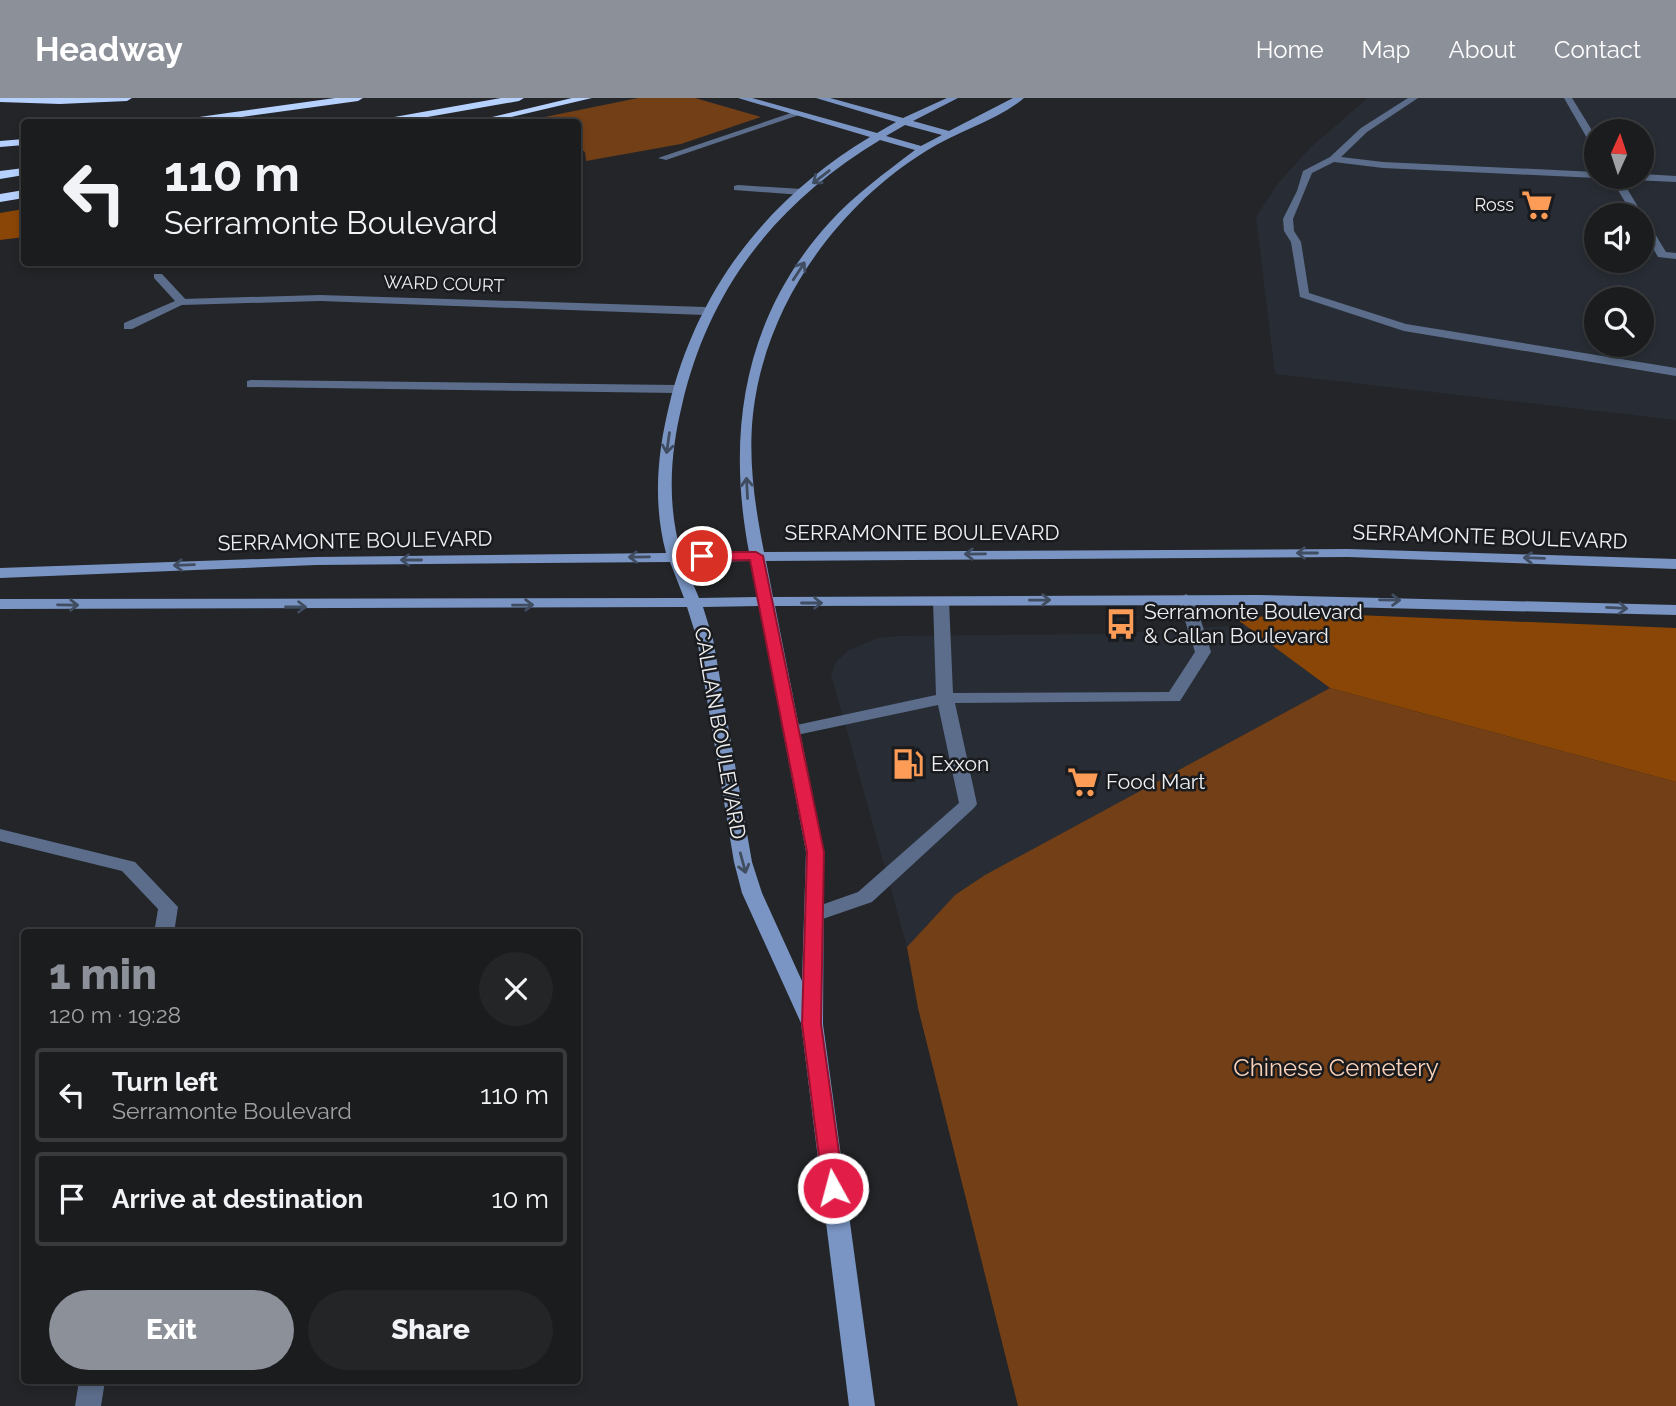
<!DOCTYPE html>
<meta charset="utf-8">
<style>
body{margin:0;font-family:Raleway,sans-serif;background:#232527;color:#f1f3f6;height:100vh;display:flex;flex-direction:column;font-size:26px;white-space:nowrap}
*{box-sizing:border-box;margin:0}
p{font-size:23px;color:#9fa1a4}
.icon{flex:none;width:38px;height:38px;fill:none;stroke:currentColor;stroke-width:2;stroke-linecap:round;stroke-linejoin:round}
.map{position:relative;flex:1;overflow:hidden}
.side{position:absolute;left:21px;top:831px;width:560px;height:455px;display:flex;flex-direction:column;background:#1a1c1e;border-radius:7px;box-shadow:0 4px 10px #0003,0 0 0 2px #383a3c}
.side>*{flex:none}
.banner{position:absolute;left:21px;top:21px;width:560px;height:147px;border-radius:7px;box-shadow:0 4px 10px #0003,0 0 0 2px #383a3c;background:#1a1c1e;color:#f1f3f6;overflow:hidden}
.needle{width:46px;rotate:3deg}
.controls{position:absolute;left:1584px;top:21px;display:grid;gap:14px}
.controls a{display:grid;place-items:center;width:70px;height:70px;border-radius:50%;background:#1a1c1e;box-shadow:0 4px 10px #0003,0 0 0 2px #383a3c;font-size:35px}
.pin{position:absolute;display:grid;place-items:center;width:60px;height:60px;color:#fff;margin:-30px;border:4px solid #fff;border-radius:50%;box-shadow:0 2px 7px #0007}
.me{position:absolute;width:77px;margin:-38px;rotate:353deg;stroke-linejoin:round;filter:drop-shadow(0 0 5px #0008)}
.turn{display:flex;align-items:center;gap:24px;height:147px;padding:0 28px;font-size:32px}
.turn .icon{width:91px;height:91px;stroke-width:2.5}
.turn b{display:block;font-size:49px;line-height:60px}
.round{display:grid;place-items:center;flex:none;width:74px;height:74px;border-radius:37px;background:#232527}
.summary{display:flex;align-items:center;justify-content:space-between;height:119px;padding:0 28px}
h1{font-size:42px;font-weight:800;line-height:52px;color:#8c9099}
.action{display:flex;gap:14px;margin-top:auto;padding:14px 28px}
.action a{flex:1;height:80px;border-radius:42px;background:#8c9099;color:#fff;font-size:28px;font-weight:800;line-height:80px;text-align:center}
.action a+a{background:#232527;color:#f1f3f6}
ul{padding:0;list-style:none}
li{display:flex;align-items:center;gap:21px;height:94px;margin:0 14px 10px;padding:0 14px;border:4px solid #383a3c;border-radius:7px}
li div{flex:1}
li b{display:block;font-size:26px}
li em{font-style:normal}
header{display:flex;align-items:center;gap:42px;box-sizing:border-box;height:98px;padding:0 35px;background:#8c9099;color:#fff}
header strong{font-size:33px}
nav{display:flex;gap:38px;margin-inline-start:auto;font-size:24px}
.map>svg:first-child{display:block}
</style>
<header>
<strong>Headway</strong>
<nav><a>Home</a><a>Map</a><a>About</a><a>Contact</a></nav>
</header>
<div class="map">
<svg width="1676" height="1308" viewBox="0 0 1676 1308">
<rect width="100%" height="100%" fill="#232528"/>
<g fill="#282d35" fill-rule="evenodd">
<path d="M1368,0H1676V322L1275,276L1256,119L1279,84L1311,49ZM1596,33H1642V79H1596ZM1596,117H1642V163H1596ZM1596,201H1642V247H1596Z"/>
<polygon points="1245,527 1330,590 985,777 955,797 907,849 831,576 836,564 849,552 878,540 897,538 1104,536"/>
</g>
<g fill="#723f17">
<polygon points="638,0 695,0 761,19 681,46 586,63 585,54 578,49 578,24 520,24"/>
<polygon points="1330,590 1676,684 1676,1308 1018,1308 918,910 907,849 955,797 985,777"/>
</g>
<g fill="#8a4606">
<polygon points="24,111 24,139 0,142 0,115"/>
<polygon points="1356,517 1676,530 1676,684 1330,590 1234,519"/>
</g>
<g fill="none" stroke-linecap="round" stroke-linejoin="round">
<g fill="#5b6d8a" fill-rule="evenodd">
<polygon points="1408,0 1418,0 1367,34 1341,59 1383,64 1596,74 1596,79 1600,79 1596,80 1383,70 1334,64 1312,75 1293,121 1294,133 1301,144 1309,195 1406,226 1676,270 1676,278 1404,233 1300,199 1291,144 1284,133 1283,121 1297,93 1303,73 1330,59 1361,30"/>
<polygon points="1564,0 1572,0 1596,39 1596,50 1591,47"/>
<polygon points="794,14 802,16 666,62 658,60"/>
<polygon points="1642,76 1676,78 1676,84 1632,82 1627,79 1642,79"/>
<polygon points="1610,79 1620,79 1643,117 1642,119 1633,117"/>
<polygon points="738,87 802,91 807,94 802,97 734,92 734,88"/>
<polygon points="1642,120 1646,121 1666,154 1676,155 1676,161 1658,159 1642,131"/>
<polygon points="154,176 162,176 188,204 132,231 124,231 124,225 175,203 154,180"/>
<polygon points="251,282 677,287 683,291 677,295 247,289 247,283"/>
<polygon points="1186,496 1194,501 1211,554 1180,603 955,605 977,706 974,710 872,804 814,824 807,822 804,817 807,812 858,794 959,705 938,607 792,638 783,633 792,628 936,597 933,503 936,500 946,500 949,503 953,595 1169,594 1195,554 1178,501"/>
<polygon points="0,731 135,764 178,809 174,835 154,835 158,811 122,773 0,743"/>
<polygon points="79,1283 105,1283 101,1308 75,1308"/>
</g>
<polygon fill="#5b6d8a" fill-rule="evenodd" points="320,197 705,209 711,213 705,217 320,203 182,207 176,204 182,201"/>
<path fill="#7a95c4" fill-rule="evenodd" d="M738,0H752L877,35L896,24L816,0H830L903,20L947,0H958L913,23L949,33L1013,0H1024C997,23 957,33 926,53C835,110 765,208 753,316C748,362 755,409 764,454L1348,451L1676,461V471L1348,459L766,463L773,499L1257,497L1676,507V517L1257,507L775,508L824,754L823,926L875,1308H849L801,925L742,795L734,764L697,541L687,509L0,511V501L684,500L670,464L316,467L0,480V470L316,459L666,455C653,406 657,357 669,308C697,191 767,101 870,39ZM905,27L942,37L921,48L886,38ZM880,42L915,52C885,75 854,97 829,125C744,219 726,333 749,454L681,455C667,406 670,356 682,307C709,190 777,104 880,42ZM751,463L757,499L699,500L684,464ZM759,508L806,754L802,883L762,795L752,764L713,541L703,509Z"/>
<g fill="#b7d1fe" fill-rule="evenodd">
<polygon points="0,0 132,0 127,3 60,6 0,4"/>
<polygon points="335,0 363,0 358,3 205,24 179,24 185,21"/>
<polygon points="501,0 524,0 519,3 399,24 377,24 383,21"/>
<polygon points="572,0 592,0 490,24 471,24"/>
<polygon points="24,41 24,47 0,49 0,43"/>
<polygon points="24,70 24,77 0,81 0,73"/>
<polygon points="24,92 24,100 0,104 0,96"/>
</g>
</g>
<defs><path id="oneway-shaft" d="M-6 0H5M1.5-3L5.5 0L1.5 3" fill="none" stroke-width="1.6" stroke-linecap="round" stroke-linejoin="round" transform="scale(1.75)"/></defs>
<g stroke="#404c60">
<use href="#oneway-shaft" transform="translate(821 79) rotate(142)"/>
<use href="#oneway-shaft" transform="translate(799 173) rotate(-57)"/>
<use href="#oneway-shaft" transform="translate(668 345) rotate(98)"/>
<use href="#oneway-shaft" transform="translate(747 390) rotate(-93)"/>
<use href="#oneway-shaft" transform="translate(1307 455) rotate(-180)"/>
<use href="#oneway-shaft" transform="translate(975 456) rotate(179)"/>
<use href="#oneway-shaft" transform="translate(639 459) rotate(179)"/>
<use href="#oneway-shaft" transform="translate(1534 460) rotate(-178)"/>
<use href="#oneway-shaft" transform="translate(411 462) rotate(180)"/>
<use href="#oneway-shaft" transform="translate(184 467) rotate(178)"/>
<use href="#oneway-shaft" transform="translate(1040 502) rotate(-1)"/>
<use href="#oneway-shaft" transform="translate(1390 502) rotate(1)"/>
<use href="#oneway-shaft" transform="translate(812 505)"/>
<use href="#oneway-shaft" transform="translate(68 507) rotate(1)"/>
<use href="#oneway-shaft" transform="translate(523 507) rotate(-1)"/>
<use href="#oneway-shaft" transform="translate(296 509)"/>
<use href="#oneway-shaft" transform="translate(1617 510) rotate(3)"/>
<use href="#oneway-shaft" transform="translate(743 765) rotate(75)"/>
</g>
<polygon fill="#e11d48" stroke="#92132f" stroke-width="2" points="756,454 763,458 824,754 821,926 844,1090 841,1096 833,1098 826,1096 823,1090 802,926 807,754 750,462 702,463 695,458 702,454"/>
<defs>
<symbol id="supermarket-bare" viewBox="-9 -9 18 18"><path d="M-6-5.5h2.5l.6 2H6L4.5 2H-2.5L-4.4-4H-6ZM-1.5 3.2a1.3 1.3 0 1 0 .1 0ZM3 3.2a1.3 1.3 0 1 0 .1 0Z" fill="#fd9c56" stroke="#1a1b1e" stroke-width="2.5" paint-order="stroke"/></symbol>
<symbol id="bus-bare" viewBox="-9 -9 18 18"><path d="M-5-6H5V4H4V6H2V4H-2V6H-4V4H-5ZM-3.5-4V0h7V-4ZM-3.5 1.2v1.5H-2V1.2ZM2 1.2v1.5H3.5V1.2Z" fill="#fd9c56" stroke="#1a1b1e" stroke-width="2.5" paint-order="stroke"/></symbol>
<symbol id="fuel-bare" viewBox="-9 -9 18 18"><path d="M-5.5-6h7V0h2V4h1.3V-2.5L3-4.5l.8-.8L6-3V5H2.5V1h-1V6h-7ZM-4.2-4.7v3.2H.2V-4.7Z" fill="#fd9c56" stroke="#1a1b1e" stroke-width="2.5" paint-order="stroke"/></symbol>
</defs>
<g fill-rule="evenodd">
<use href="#supermarket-bare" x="1515" y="85" width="44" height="44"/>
<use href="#bus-bare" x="1099" y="504" width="44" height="44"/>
<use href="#fuel-bare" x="886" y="644" width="44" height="44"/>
<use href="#supermarket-bare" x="1061" y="662" width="44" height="44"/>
</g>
<g text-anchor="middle" stroke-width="5" stroke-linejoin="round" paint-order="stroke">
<g font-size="18" fill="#eeeff1" stroke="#1a1b1e" text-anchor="end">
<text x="1514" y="113">Ross</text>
</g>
<g font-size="18" fill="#eeeff1" stroke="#1a1b1e">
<text transform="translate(444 186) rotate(2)" y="6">WARD COURT</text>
</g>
<g font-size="21" fill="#eeeff1" stroke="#1a1b1e">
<text x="922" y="442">SERRAMONTE BOULEVARD</text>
<text transform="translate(1490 439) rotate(2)" y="7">SERRAMONTE BOULEVARD</text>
<text transform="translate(355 443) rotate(-1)" y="7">SERRAMONTE BOULEVARD</text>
<text transform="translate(720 635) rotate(80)" y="7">CALLAN BOULEVARD</text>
</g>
<g font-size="21" fill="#eeeff1" stroke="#1a1b1e" text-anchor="start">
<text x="1144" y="521">Serramonte Boulevard<tspan x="1144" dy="24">&amp; Callan Boulevard</tspan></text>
<text x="931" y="673">Exxon</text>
<text x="1106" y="691">Food Mart</text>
</g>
<g font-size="24" fill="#fbd2b8" stroke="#1a1b1e">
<text x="1336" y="978">Chinese Cemetery</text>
</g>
</g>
</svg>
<div class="controls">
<a><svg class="needle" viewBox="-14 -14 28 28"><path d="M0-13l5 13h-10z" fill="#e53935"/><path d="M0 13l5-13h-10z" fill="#9fa1a4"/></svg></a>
<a><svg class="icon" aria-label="sound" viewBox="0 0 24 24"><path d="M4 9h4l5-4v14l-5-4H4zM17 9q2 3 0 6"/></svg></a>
<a><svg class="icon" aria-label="search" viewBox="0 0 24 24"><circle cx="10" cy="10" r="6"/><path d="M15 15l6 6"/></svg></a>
</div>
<div class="pin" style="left:702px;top:458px;background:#d93025"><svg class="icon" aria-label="arrive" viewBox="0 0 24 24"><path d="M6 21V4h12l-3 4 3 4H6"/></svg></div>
<svg class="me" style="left:833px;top:1090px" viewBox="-20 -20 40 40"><circle r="17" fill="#e11d48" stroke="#fff" stroke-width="3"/><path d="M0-11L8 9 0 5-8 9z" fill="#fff"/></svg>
<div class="banner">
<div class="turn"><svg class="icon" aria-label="left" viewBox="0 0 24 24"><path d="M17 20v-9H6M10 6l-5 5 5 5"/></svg><div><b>110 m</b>Serramonte Boulevard</div></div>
</div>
<section class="side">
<div class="summary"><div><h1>1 min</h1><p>120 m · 19:28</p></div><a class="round"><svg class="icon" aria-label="close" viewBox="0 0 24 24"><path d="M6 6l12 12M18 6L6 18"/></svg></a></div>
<ul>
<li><svg class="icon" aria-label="left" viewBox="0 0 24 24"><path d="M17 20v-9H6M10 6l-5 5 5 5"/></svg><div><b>Turn left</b><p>Serramonte Boulevard</p></div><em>110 m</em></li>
<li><svg class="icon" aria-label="arrive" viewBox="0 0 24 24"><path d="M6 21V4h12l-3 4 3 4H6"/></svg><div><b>Arrive at destination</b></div><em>10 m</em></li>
</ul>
<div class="action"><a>Exit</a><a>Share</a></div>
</section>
</div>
